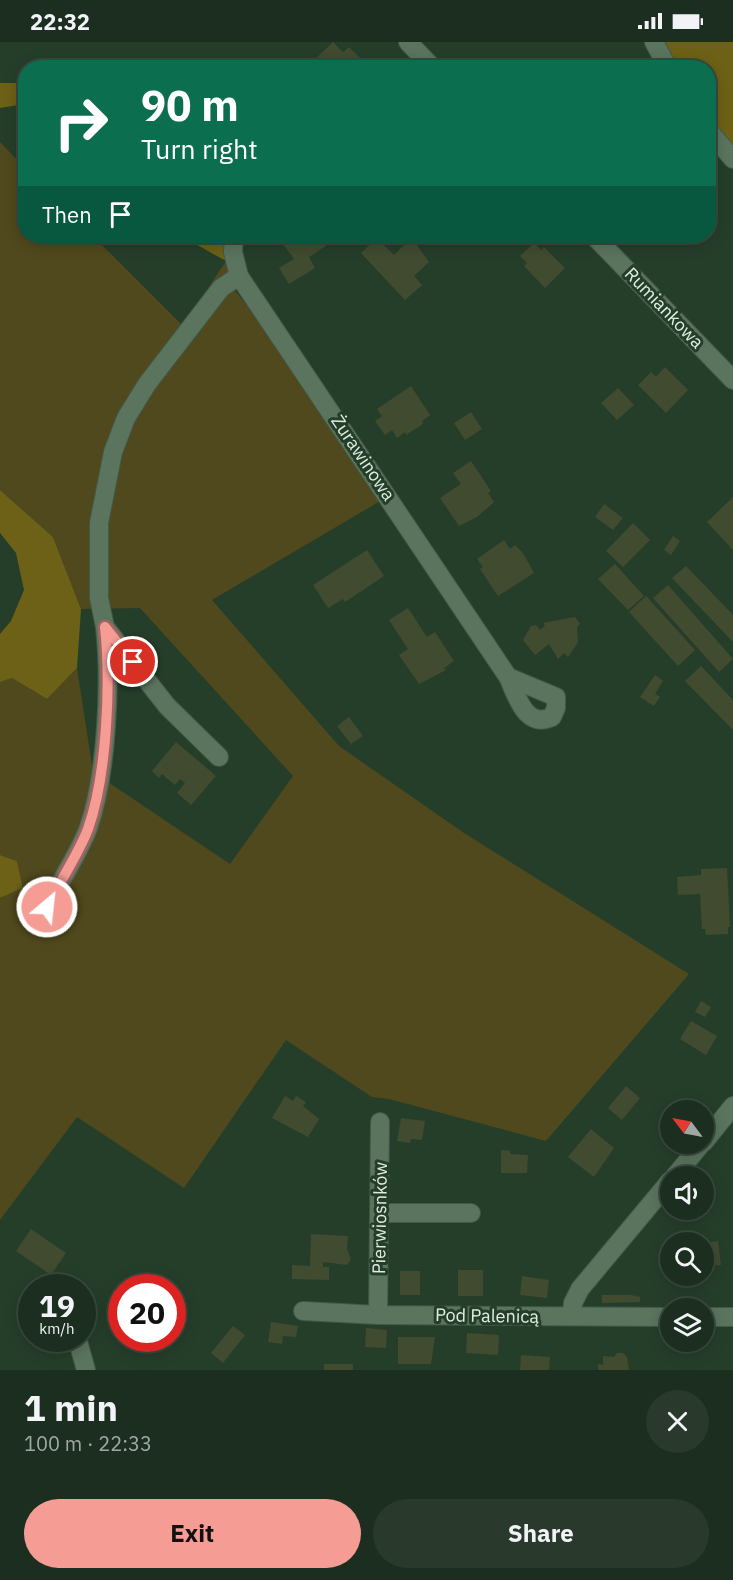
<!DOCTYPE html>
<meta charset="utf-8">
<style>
body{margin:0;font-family:"IBM Plex Sans",sans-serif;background:#293a2d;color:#f1f3f6;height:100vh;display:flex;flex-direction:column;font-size:22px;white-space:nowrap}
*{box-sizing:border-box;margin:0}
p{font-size:20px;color:#a0a8a5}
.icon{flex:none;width:33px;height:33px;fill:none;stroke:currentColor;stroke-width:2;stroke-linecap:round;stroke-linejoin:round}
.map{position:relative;height:1328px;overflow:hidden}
.side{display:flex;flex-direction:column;background:#1c2e20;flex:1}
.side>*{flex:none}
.top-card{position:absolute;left:18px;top:18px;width:698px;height:183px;border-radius:24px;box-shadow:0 3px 15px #0003,0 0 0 2px #3a4a3e;background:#0b6e4f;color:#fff;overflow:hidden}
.needle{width:39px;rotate:302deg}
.buttons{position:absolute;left:660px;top:1058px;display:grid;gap:12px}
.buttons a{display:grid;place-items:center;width:54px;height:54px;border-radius:50%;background:#1c2e20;box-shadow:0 3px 15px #0003,0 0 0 2px #3a4a3e;font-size:30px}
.speed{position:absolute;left:18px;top:1232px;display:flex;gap:12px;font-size:30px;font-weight:700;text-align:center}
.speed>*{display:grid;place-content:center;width:78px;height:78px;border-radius:50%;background:#1c2e20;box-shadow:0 3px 15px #0003,0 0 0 2px #3a4a3e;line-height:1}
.speed small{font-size:15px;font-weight:400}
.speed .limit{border:9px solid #d22;background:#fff;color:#111}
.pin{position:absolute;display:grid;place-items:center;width:51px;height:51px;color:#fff;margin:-26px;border:3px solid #fff;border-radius:50%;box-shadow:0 2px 6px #0007}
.me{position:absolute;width:66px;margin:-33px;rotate:28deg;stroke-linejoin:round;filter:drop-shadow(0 0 4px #0008)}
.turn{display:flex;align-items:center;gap:21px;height:126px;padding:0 24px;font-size:27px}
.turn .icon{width:78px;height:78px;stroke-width:2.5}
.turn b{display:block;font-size:42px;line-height:51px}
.then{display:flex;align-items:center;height:57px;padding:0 24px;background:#0003;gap:12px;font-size:22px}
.round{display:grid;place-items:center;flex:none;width:63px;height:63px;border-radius:32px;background:#293a2d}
.summary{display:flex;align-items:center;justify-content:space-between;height:102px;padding:0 24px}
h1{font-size:36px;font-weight:800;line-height:45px}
.button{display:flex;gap:12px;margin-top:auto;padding:12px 24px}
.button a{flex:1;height:69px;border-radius:36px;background:#f59c94;color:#111;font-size:24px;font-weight:800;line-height:69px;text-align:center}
.button a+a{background:#293a2d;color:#f1f3f6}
.status{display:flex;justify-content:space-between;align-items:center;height:42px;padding:0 30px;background:#1c2e20;direction:ltr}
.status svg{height:16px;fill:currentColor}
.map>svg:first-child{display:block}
</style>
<div class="status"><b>22:32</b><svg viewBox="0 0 49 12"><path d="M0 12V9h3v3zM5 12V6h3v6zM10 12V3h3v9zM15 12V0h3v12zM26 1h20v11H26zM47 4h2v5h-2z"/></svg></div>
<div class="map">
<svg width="733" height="1328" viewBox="0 0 733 1328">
<rect width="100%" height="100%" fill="#253e2a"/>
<polygon fill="#50491d" points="0,100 25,126 26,194 93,194 183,284 226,219 235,249 255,273 382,458 212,558 339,704 464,791 689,932 546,1099 389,1057 372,1055 286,998 184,1146 77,1075 0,1178 0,856 23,846 17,819 0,813 0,640 12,636 47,657 77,626 93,730 230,822 293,734 140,566 81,567 53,495 0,448"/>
<g fill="#6c6116">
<polygon points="661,0 733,0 733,109 708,78 708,26 675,25"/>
<polygon points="0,41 25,41 25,62 0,66"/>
<polygon points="190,194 227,194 226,219 190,199"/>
<polygon points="0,448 53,495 81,567 77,626 47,657 12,636 0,640 0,592 11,579 24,548 16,511 0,491"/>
<polygon points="0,813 17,819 23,846 0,856"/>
</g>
<g fill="#414b30">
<polygon points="333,0 343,10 349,5 365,21 360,26 317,26 312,20"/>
<polygon points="277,194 320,194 326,204 309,215 315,226 289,242 279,226 294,217"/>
<polygon points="377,196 394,213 409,198 414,199 429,220 414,234 422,243 405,258 361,211"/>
<polygon points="534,201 541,208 544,205 565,226 545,246 524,224 527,221 520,214"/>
<polygon points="665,325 688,348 666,371 638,343 651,330 656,335"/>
<polygon points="411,344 430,373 422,379 423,382 406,393 405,390 397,396 392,388 385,393 375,379 382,374 377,367"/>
<polygon points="618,346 634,363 617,378 601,361"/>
<polygon points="471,370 482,387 465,398 454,381"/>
<polygon points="471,419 491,449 488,451 494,460 477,475 459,484 440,456 461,442 453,431"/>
<polygon points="733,455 733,508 707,480"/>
<polygon points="604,462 623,476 613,488 595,475"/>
<polygon points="633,481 650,498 623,525 606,509"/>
<polygon points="673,494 680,499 671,513 664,508"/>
<polygon points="504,498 510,507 515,503 523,511 534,531 498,554 480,527 483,525 477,517"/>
<polygon points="367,508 384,534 345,560 343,557 328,566 313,543"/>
<polygon points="615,522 644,554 628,568 598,537"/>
<polygon points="686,524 733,573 733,600 672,536"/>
<polygon points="668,543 733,617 719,630 653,556"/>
<polygon points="646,554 695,608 678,624 629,570"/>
<polygon points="408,566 427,595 435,590 454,619 444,626 446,628 419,642 399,613 408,607 389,578"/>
<polygon points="575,575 580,582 577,585 578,600 568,615 564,611 558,617 549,602 535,613 523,598 531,584 536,583 540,588 545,584 543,581"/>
<polygon points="701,624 733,658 733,688 685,639"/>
<polygon points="655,633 663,639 655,652 660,655 654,664 640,655"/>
<polygon points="349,675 363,694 351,702 337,684"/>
<polygon points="176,700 216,734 191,763 177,751 185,741 180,737 175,743 162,732 159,736 152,729"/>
<polygon points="727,826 730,885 728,885 728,892 706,893 705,887 702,887 700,852 678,853 677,835 701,833 701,827"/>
<polygon points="701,959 711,965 705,975 695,970"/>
<polygon points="691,979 717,994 706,1013 680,997"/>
<polygon points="626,1044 640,1056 622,1078 608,1066"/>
<polygon points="285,1054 293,1059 296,1054 306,1060 303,1064 319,1077 308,1095 272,1076"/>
<polygon points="401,1076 425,1079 422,1098 411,1097 410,1101 397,1099"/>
<polygon points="591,1087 614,1106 594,1135 568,1115"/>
<polygon points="501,1108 510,1109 510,1112 528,1113 527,1131 501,1131"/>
<polygon points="31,1187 66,1211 51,1233 16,1209"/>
<polygon points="311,1192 348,1194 347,1207 351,1217 347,1223 323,1220 323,1225 329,1225 329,1238 292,1237 292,1223 310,1224"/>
<polygon points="718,1199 721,1223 709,1224 704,1204 705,1201"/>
<rect x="458" y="1228" width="25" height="26"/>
<rect x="400" y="1229" width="20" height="24"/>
<polygon points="522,1234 549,1238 547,1256 520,1253"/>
<polygon points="602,1253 631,1253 640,1255 640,1260 602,1261"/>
<polygon points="271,1280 298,1284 296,1295 283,1294 282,1302 268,1300"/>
<polygon points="233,1284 245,1293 223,1321 211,1311"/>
<polygon points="366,1286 387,1288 386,1306 365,1305"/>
<polygon points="467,1291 499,1293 498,1313 466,1311"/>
<polygon points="398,1295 435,1295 431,1322 398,1322"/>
<polygon points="150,1296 168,1296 159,1307 152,1301 150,1304 146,1301"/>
<polygon points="617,1311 623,1311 627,1315 629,1328 598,1328 598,1322 603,1323 603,1314 614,1315"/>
<polygon points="521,1313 550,1315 549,1328 520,1328"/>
<rect x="324" y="1322" width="29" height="6"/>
</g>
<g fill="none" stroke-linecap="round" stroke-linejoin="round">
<defs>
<g id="minor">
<polyline points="408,0 433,26"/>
<polyline points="654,0 668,26"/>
<polyline points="708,88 733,117"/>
<path d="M234,194L233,210L239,234L508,635C517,654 525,687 552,675L556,666V655L508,635"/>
<polyline points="594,194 733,338"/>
<polyline points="219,715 167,664 105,585 99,556 99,481 113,410 126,376 147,342 221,246 239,234"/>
<path d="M47,865C60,839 78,813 88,787C107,733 111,641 105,585"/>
<polyline points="704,1100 733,1064"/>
<polyline points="675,1134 702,1101"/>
<polyline points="380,1171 471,1171"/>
<polyline points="303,1269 378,1273 670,1275"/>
<polyline points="378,1273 380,1080"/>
<polyline points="572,1274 573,1261 580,1247 670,1139"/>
<polyline points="704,1275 733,1275"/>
<polyline points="77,1296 86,1328"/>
</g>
</defs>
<use href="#minor" stroke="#435948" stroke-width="20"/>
<use href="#minor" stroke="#5a745e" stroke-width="18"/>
</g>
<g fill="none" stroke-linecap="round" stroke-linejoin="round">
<defs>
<path id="route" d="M47,865C60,839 78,813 88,787C107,733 111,641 105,585L133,620"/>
</defs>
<use href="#route" stroke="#9f6560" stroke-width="15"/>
<use href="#route" stroke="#f59c94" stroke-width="10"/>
</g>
<g text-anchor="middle" stroke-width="6" stroke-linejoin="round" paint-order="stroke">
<g font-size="18" fill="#dfeee1" stroke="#253e2a">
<text transform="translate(664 266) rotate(46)" y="6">Rumiankowa</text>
<text transform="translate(363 416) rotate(56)" y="6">Żurawinowa</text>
<text transform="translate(380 1176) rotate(-89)" y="6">Pierwiosnków</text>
<text transform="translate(487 1274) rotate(1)" y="6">Pod Palenicą</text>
</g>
</g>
</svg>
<div class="buttons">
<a><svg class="needle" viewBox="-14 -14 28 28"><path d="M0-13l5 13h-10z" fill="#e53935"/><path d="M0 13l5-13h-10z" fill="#a0a8a5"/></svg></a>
<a><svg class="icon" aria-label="sound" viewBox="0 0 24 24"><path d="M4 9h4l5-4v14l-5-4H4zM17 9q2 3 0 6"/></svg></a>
<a><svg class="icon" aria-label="search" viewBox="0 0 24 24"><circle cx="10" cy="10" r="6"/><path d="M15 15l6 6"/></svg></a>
<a><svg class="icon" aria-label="layers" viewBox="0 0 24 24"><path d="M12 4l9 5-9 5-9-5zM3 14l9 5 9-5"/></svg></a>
</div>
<div class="speed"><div>19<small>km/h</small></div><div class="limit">20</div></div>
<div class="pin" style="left:133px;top:620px;background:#d93025"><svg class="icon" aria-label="arrive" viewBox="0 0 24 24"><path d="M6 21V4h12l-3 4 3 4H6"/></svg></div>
<svg class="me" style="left:47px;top:865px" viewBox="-20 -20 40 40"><circle r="17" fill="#f59c94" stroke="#fff" stroke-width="3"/><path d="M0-11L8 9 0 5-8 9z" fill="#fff"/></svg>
<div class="top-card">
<div class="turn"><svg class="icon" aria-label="right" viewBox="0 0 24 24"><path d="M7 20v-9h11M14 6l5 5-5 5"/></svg><div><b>90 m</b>Turn right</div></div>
<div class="then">Then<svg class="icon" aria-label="arrive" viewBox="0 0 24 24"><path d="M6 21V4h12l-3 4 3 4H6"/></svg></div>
</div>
</div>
<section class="side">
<div class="summary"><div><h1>1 min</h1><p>100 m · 22:33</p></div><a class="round"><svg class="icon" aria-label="close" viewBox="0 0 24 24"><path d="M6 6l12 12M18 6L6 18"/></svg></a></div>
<div class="button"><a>Exit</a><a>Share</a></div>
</section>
